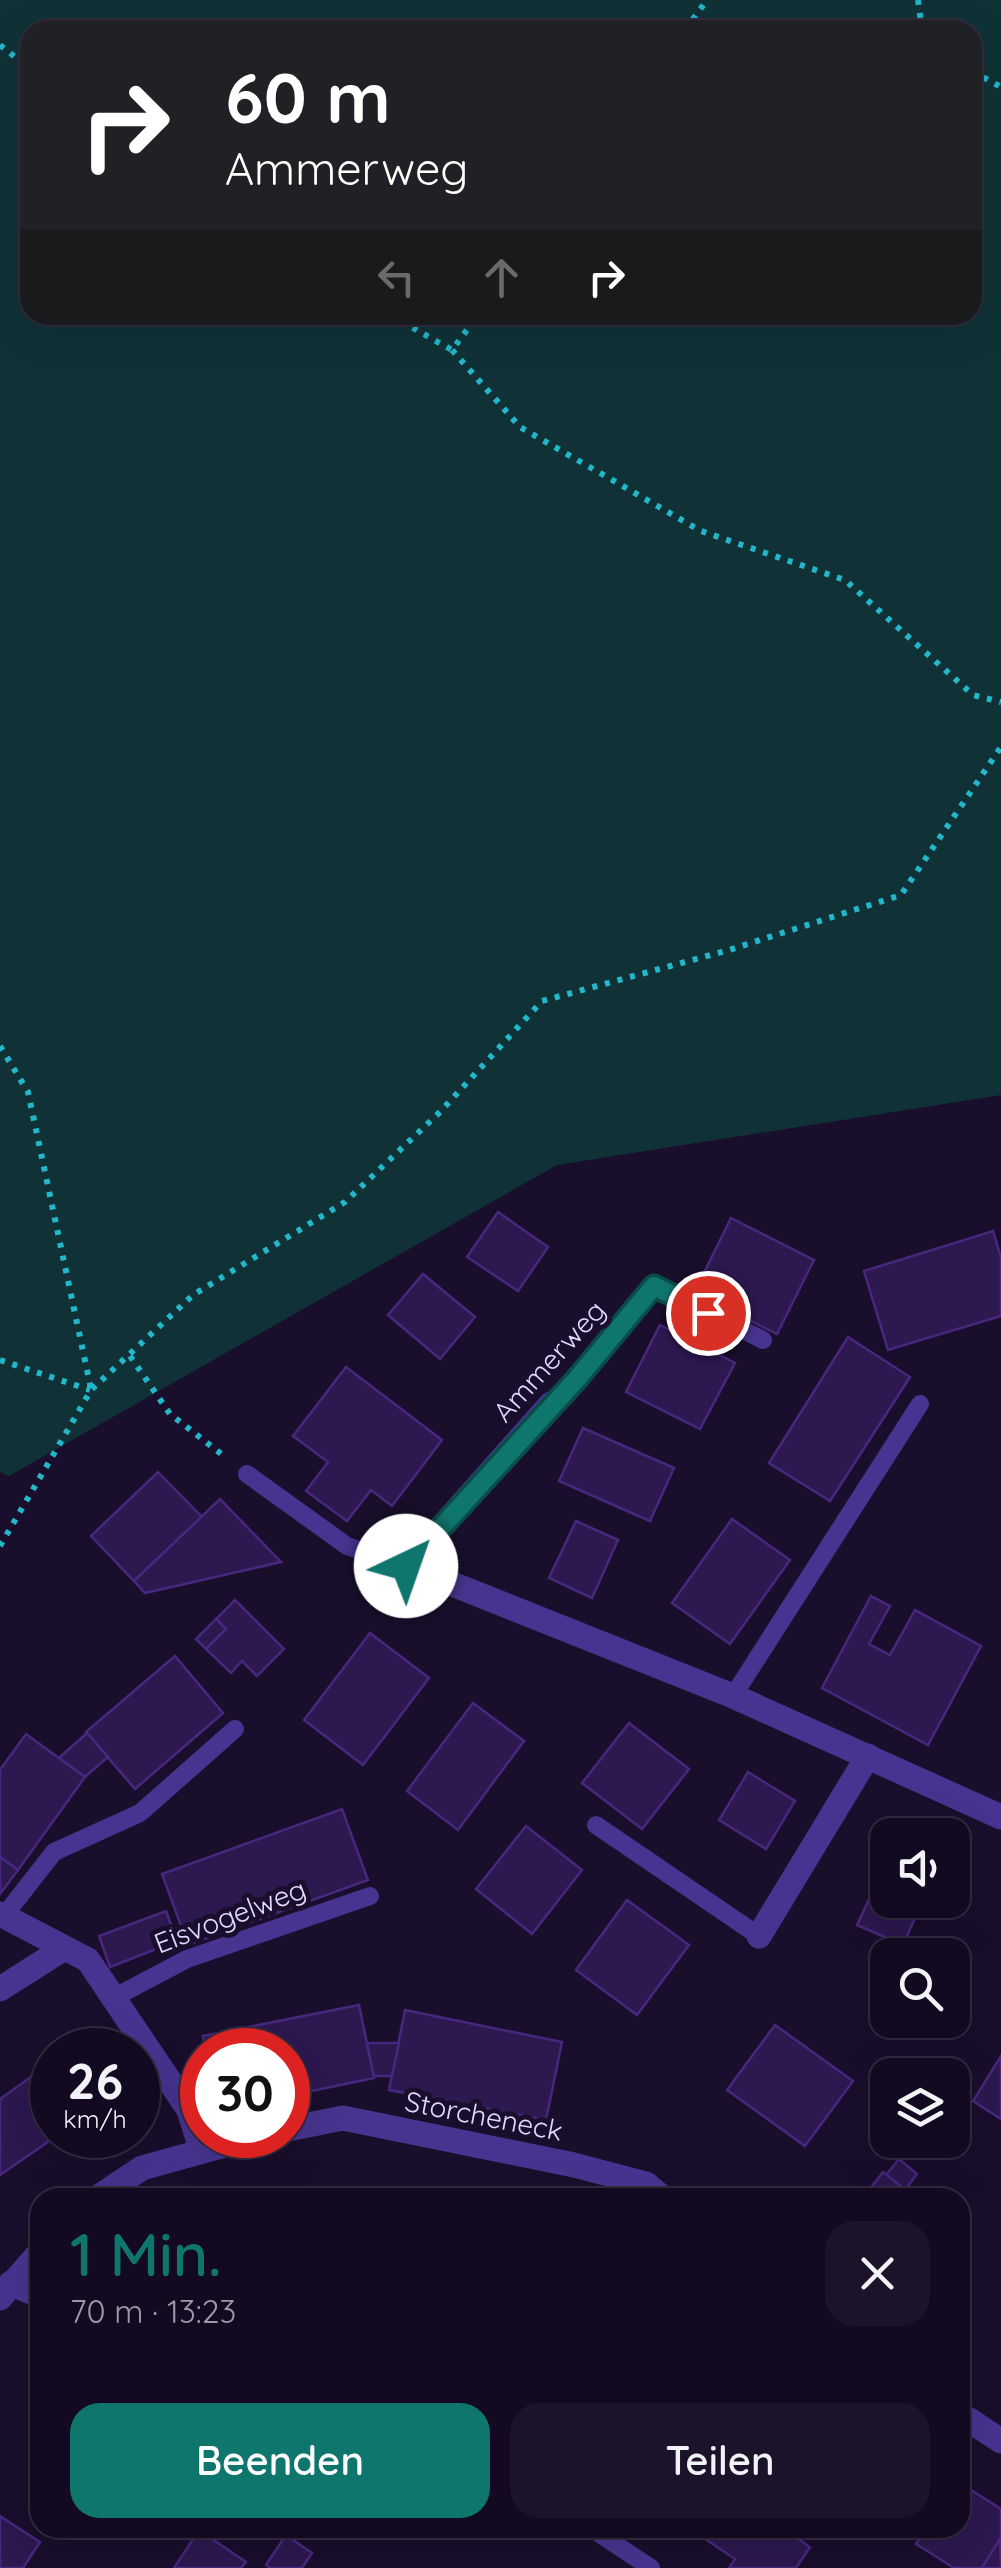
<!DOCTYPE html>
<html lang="de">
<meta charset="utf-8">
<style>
body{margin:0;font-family:Quicksand,sans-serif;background:#1c132a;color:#f1f3f6;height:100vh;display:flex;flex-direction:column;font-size:38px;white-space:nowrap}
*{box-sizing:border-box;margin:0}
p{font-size:32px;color:#9d9aa5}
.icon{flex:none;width:55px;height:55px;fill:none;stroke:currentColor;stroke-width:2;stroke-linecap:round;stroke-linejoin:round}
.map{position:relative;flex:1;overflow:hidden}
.details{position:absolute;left:30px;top:2188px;width:940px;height:350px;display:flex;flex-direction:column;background:#130a21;border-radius:30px;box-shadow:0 10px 40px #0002,0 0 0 2px #322b3f}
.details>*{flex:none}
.banner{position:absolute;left:20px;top:20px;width:962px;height:305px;border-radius:30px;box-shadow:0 10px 40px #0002,0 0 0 2px #322b3f;background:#202124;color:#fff;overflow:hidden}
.buttons{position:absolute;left:870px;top:1818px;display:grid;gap:20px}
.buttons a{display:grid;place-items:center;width:100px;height:100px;border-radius:20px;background:#130a21;box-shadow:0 10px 40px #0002,0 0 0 2px #322b3f;font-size:50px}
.speed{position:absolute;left:30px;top:2028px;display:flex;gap:20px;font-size:50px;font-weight:700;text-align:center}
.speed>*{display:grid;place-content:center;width:130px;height:130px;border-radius:50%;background:#130a21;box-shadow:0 10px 40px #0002,0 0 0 2px #322b3f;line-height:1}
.speed small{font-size:25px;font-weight:400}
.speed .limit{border:15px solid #d22;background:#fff;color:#111}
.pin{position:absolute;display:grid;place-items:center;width:85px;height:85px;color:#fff;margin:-42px;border:5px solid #fff;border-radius:50%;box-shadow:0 2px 10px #0007}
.me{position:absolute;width:110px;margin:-55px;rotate:42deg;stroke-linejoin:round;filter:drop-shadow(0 0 8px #0008)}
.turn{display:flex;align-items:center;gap:35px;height:210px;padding:0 40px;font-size:45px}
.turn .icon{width:130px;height:130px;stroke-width:2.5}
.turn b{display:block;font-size:70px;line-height:85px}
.lanes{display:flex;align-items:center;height:95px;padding:0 40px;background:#0003;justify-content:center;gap:50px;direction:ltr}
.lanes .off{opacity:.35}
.round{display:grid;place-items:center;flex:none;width:105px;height:105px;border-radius:30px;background:#1c132a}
.headline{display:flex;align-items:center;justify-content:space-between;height:170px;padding:0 40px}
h1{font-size:60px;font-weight:600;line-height:75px;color:#0f766e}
.action{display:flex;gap:20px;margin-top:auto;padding:20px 40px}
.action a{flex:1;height:115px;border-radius:30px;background:#0f766e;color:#fff;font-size:40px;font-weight:600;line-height:115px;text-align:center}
.action a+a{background:#1c132a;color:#f1f3f6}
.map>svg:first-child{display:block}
</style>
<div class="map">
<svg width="1001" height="2568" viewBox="0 0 1001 2568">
<rect width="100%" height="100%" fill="#190e2c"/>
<path fill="#103237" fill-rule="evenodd" d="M0,0H1001V1095L557,1165L9,1476L0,1472ZM30,30H972V315H30Z"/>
<g fill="#2d184f" stroke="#48287e" stroke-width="2.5">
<polygon points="498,1212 548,1247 518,1291 467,1257"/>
<polygon points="731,1218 814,1260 777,1334 694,1293"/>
<polygon points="993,1231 1001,1258 1001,1316 888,1350 864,1271"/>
<polygon points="423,1274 475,1317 440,1359 388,1315"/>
<polygon points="660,1325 735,1363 700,1429 626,1392"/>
<polygon points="848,1337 910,1377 830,1501 769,1463"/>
<polygon points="346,1367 442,1440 392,1506 371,1490 347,1521 306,1491 328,1462 293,1436"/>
<polygon points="583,1428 674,1468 650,1521 559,1481"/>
<polygon points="158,1472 202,1517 134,1581 91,1536"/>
<polygon points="220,1499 281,1562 145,1593 134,1581"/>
<polygon points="732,1519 790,1560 730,1644 672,1603"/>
<polygon points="576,1521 618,1540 592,1598 549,1578"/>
<polygon points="871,1596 890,1606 869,1644 890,1655 915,1610 981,1646 928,1745 822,1688"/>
<polygon points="235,1600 284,1649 257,1676 242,1661 231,1673 206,1649 226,1629 216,1619"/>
<polygon points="216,1619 226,1629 206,1649 196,1639"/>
<polygon points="370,1633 429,1678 363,1765 304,1720"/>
<polygon points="175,1656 223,1713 135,1789 86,1732"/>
<polygon points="473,1703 524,1741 458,1830 407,1791"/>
<polygon points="629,1723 689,1769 642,1829 582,1783"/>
<polygon points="87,1733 108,1757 85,1777 59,1758"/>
<polygon points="26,1734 85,1777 18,1870 0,1857 0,1770"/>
<polygon points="748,1772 795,1801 766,1849 719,1820"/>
<polygon points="342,1809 368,1880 188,1945 162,1874"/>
<polygon points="526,1826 582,1870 532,1934 476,1889"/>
<polygon points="0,1857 18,1870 0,1894"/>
<polygon points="888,1858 888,1900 923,1900 903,1945 857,1925"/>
<polygon points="627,1900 689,1945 637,2015 576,1970"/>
<polygon points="166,1911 177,1941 110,1967 99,1936"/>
<polygon points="359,2005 374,2078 288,2096 288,2050 205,2050 203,2036"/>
<polygon points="405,2010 562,2042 546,2120 389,2090"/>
<polygon points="775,2025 853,2081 805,2146 727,2090"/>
<polygon points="93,2034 105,2050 70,2050"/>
<polygon points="367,2043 399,2043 392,2076 374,2076"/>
<polygon points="1001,2056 1001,2119 973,2101"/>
<polygon points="52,2062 52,2135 58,2135 0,2175 0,2099"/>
<polygon points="899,2159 917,2174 905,2190 886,2175"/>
<polygon points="883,2172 907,2191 902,2198 863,2198"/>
<polygon points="960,2483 1001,2509 1001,2537 982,2568 954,2568 916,2544 927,2528 960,2528"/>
<polygon points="0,2516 40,2542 23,2568 0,2568"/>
<polygon points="614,2528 647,2528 642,2535 632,2528 626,2536"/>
<polygon points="689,2528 782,2528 810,2547 796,2568 729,2568 735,2559"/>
<polygon points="199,2530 246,2562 241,2568 174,2568"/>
<polygon points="286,2535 312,2553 302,2568 270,2568 266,2565"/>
<polygon points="1000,2539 1001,2568 982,2568"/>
</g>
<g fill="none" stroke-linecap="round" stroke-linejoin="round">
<g stroke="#23b7ca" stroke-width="6" stroke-dasharray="5 8" stroke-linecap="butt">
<polyline points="918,0 922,30"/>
<polyline points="685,30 707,0"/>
<polyline points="0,45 30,69"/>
<polyline points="972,71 1001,87"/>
<polyline points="390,315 452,350 478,315"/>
<polyline points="452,350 520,427 701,531 845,580 973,695 1001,702"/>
<polyline points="0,1046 28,1092 91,1389"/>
<polyline points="130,1356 170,1414 224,1456"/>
<polyline points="0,1360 90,1390"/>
<polyline points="0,1546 91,1390 193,1295 345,1202 440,1112 542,1001 729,950 901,895 1001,747"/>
</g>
<g stroke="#483490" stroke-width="18">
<polyline points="551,1404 654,1286 763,1340"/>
<polyline points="247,1474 347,1546 407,1566"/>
<polyline points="733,1696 920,1404"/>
<polyline points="596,1825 759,1936"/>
<polyline points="4,1916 54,1852 140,1813 235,1729"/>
<polyline points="115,1997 187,1959 370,1896"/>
<polyline points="591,2528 651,2568"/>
</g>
<g stroke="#483490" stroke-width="25">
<polyline points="551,1404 407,1566 733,1696 1001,1817"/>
<polyline points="0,1914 88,1960 189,2110 201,2149"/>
<polyline points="759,1936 868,1756"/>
<polyline points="0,1989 63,1949"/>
<polyline points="288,2129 343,2118 574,2165 646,2184 663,2198"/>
<polyline points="97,2198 142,2168 261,2135"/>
<polyline points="11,2283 40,2296"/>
<polyline points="0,2298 40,2252"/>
<polyline points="960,2414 1001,2441"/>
</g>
</g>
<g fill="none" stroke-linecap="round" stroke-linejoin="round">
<defs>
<polyline id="route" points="406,1566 576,1380 654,1286 708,1313"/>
</defs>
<use href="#route" stroke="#0a4d48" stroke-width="25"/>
<use href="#route" stroke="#0f766e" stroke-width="18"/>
</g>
<g text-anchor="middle" stroke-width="10" stroke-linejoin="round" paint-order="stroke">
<g font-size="28" fill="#e4d9ff" stroke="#190e2c">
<text transform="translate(549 1361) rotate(-48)" y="10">Ammerweg</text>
<text transform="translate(230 1916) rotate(-21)" y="10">Eisvogelweg</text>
<text transform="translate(484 2116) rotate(11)" y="10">Storcheneck</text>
</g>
</g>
</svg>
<div class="buttons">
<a><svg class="icon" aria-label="sound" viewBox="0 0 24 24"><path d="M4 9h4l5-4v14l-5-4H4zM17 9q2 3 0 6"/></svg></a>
<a><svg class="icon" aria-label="search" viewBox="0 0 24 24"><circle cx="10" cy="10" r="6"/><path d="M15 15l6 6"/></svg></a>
<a><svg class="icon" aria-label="layers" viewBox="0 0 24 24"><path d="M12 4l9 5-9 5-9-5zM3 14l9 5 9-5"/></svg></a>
</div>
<div class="speed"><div>26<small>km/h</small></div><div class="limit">30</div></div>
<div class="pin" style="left:708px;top:1313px;background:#d93025"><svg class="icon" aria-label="arrive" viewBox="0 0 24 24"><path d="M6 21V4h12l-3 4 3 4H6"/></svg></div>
<svg class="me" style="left:406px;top:1566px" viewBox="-20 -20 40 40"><circle r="19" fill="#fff"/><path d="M0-13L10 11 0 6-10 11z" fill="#0f766e"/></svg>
<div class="banner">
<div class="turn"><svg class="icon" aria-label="right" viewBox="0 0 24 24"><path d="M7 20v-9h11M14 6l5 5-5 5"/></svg><div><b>60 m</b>Ammerweg</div></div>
<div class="lanes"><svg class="icon off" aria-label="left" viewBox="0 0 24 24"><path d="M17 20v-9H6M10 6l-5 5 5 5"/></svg><svg class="icon off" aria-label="ahead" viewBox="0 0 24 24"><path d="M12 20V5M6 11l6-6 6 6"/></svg><svg class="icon" aria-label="right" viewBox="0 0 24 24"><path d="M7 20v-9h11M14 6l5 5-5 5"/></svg></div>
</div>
<section class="details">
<div class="headline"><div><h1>1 Min.</h1><p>70 m · 13:23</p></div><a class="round"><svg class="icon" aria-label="close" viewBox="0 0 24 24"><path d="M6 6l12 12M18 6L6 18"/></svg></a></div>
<div class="action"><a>Beenden</a><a>Teilen</a></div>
</section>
</div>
